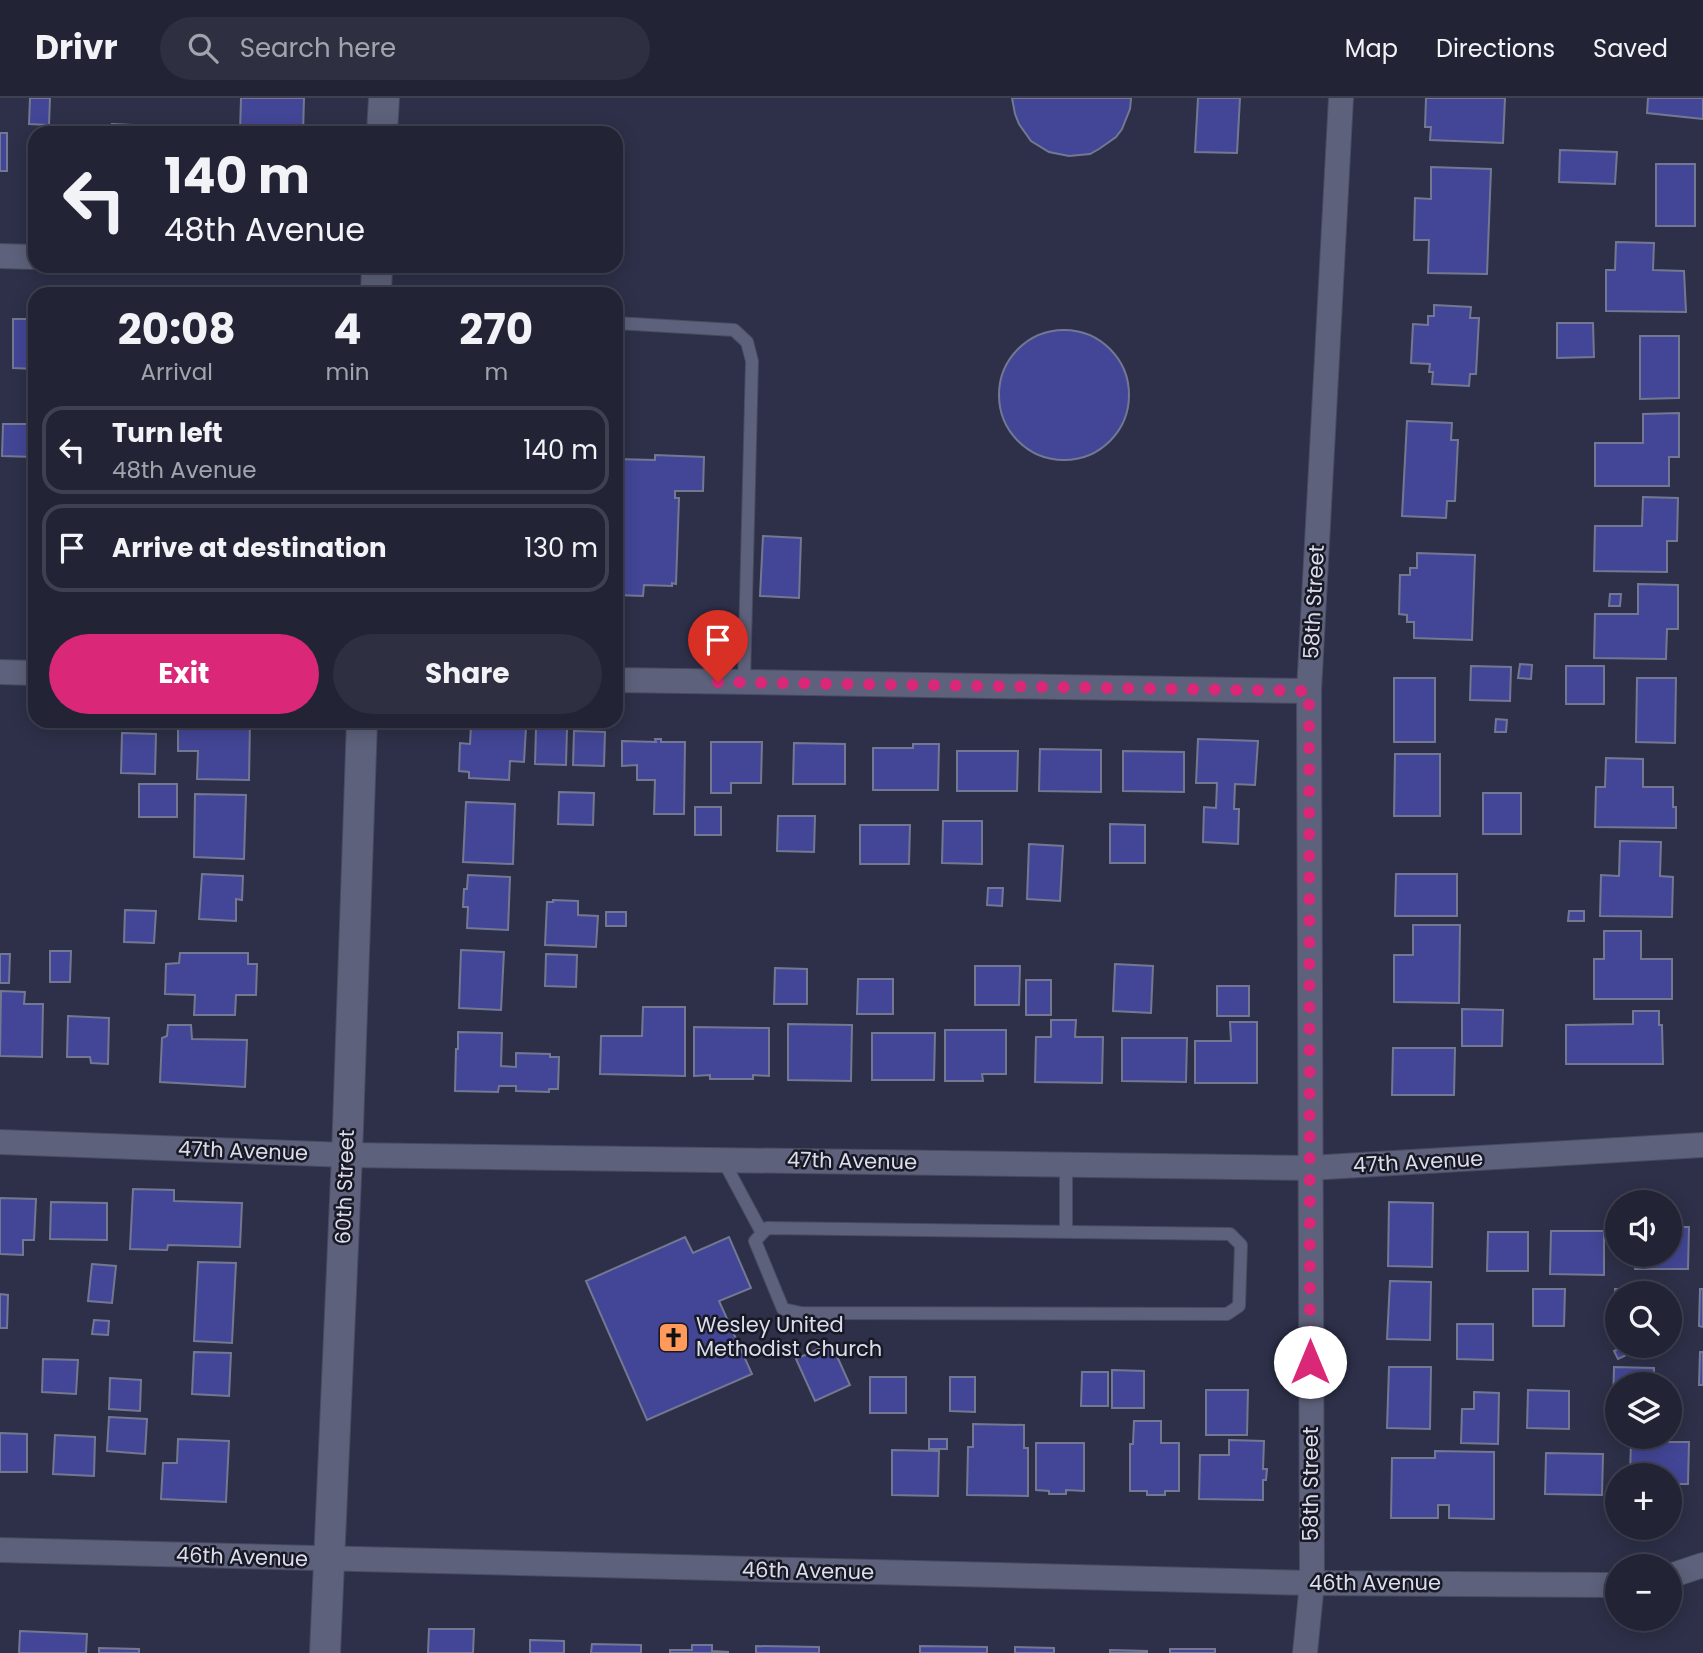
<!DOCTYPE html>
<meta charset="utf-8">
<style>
body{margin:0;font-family:Poppins,sans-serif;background:#2e3042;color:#f1f3f6;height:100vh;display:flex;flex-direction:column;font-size:26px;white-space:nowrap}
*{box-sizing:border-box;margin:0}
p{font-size:23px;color:#a2a4ad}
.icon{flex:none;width:38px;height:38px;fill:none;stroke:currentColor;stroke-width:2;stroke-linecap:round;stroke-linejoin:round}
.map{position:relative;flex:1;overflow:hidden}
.details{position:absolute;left:28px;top:189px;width:595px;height:441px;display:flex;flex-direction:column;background:#222436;border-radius:21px;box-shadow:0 4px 18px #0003,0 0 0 2px #3f4151}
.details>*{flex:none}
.top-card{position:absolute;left:28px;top:28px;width:595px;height:147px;border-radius:21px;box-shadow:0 4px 18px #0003,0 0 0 2px #3f4151;background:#222436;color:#f1f3f6;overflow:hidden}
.controls{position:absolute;left:1605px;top:1092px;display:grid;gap:14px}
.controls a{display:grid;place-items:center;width:77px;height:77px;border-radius:50%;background:#222436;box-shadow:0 4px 18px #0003,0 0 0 2px #3f4151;font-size:35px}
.pin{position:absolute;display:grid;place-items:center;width:60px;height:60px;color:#fff;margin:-72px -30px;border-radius:50% 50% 50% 0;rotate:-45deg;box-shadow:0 0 7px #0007}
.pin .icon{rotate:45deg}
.me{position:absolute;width:77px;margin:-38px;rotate:0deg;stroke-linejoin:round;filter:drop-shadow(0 0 5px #0008)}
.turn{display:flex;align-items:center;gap:24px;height:147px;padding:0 21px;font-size:32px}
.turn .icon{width:91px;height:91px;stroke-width:2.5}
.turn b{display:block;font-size:49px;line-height:60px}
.eta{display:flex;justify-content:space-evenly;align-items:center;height:119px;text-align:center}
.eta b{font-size:42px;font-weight:700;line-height:49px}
.button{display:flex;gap:14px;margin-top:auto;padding:14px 21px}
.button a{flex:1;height:80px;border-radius:42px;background:#db2777;color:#fff;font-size:28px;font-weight:700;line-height:80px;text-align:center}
.button a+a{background:#2e3042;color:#f1f3f6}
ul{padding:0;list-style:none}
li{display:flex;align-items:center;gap:21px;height:88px;margin:0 14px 10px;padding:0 7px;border:4px solid #3f4151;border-radius:21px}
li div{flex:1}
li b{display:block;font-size:26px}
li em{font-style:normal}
header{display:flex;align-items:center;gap:42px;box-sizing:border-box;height:98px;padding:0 35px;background:#222436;border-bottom:2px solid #3f4151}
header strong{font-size:33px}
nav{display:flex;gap:38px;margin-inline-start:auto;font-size:24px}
.search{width:490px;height:63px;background:#2e3042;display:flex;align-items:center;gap:18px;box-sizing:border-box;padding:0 24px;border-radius:38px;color:#a2a4ad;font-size:26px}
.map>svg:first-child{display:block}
</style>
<header>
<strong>Drivr</strong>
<div class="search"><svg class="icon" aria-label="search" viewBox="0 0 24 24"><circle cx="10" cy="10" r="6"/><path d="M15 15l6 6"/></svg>Search here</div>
<nav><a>Map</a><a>Directions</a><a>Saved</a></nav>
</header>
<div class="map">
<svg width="1703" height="1555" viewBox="0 0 1703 1555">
<rect width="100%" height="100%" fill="#2d3048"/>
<g fill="#434696" stroke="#737892" stroke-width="2">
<polygon points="30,0 50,0 49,27 29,26"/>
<polygon points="241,0 304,0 303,35 240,35"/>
<polygon points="1012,0 1131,0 1131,1 1130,11 1122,31 1116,39 1099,51 1090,56 1069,58 1049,54 1031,43 1019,26 1015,16"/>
<polygon points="1198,0 1240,0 1237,55 1195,54"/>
<polygon points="1426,0 1505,0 1503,45 1430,42 1431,29 1425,29"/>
<polygon points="1648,0 1703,0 1703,21 1647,15"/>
<polygon points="112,26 154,28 154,35 112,35"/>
<rect x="0" y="35" width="7" height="38"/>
<polygon points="1560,52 1617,54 1615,86 1559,84"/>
<rect x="1656" y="66" width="39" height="62"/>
<polygon points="1431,69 1491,71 1487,176 1428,175 1429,142 1414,142 1415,100 1431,101"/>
<polygon points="1616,144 1654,145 1653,172 1684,173 1686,214 1606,213 1606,172 1615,172"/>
<polygon points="1434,207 1471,209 1470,220 1479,220 1476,276 1470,276 1469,288 1432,286 1433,274 1429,274 1430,266 1411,265 1413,226 1428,227 1428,218 1434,218"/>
<polygon points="13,221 35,221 35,271 13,270"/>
<polygon points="1557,225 1593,225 1594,259 1557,260"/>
<circle cx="1064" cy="297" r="65"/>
<polygon points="1640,238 1679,238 1679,300 1640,301"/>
<polygon points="1679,315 1679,359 1669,359 1669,388 1595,388 1595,345 1643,345 1643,316"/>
<polygon points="1407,323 1452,325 1451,342 1458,342 1455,403 1447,403 1446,420 1402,418"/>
<polygon points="3,326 35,326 35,359 2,358"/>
<polygon points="655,357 704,359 703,393 675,393 675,400 679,400 676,486 672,485 672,488 644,487 643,498 616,497 616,361 655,362"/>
<polygon points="1643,399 1678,400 1677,443 1667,443 1667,474 1594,473 1595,428 1642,428"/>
<polygon points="763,438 801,440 799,500 760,498"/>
<polygon points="33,453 35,453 35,489 32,488"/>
<polygon points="1417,455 1475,457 1472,542 1414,540 1414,524 1407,524 1407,517 1399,516 1400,477 1410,477 1410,470 1417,470"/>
<polygon points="1638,486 1678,487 1678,531 1667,531 1666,561 1594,560 1595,516 1638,516"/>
<polygon points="1610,496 1621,496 1620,508 1609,508"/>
<polygon points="1520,566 1532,567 1531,581 1518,580"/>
<polygon points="1471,568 1511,569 1510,603 1470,602"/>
<rect x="1566" y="568" width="38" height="38"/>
<rect x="1394" y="580" width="41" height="64"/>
<polygon points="1637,580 1676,580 1675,645 1636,644"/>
<polygon points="1496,621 1507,622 1506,634 1495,634"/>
<polygon points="198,623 250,623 249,682 197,681 198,653 178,653 178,627 198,627"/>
<polygon points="471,627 526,629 524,664 510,663 509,682 469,680 469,674 459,673 460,645 470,646"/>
<polygon points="536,630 567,631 566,667 535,666"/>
<polygon points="574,633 605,634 604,668 573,667"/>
<polygon points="122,635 156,636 155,676 121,675"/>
<polygon points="655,641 661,641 661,644 685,644 684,716 654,716 655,682 637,682 637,667 622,668 622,643 656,644"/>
<polygon points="1198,641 1258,643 1255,687 1235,686 1234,711 1239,711 1238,746 1203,744 1204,709 1216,710 1217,685 1196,685"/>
<polygon points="711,644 762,644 761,685 731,685 731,695 711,695"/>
<polygon points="794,645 845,646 845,686 793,686"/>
<polygon points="913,646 939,646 938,692 873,692 873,650 913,650"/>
<polygon points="1040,651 1101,652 1101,694 1039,693"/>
<polygon points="957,653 1018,653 1017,693 957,693"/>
<polygon points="1123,653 1184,654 1184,694 1123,693"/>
<polygon points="1395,656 1440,656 1440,718 1394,718"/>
<polygon points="1606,660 1643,661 1643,689 1673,689 1673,709 1676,709 1676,730 1595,729 1596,689 1605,689"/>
<rect x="139" y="686" width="38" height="33"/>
<polygon points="559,694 594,695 593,727 558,726"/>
<rect x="1483" y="695" width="38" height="41"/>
<polygon points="195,696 246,697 244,761 194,759"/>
<polygon points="466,704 515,706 513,766 463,764"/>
<rect x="695" y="709" width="26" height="28"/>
<polygon points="778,718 815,718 814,754 777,753"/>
<polygon points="943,723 982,723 982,766 942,765"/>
<polygon points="1110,726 1145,727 1145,765 1110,765"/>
<polygon points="860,727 910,727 909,766 860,766"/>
<polygon points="1620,743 1661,744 1660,778 1673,779 1672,819 1600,818 1601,777 1619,778"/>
<polygon points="1029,746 1063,748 1060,803 1027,801"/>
<polygon points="202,776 243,778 242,802 236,801 236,823 199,821"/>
<polygon points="1396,776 1457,776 1457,818 1395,818"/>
<polygon points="468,777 510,779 508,832 467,830 468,809 463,809 464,791 467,791"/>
<polygon points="988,790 1003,790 1002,808 987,807"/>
<polygon points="553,802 578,803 578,817 598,818 596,849 545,847 547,804 553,804"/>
<polygon points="125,812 156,813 154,845 124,844"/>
<polygon points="1569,813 1584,813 1584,823 1568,823"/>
<rect x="606" y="814" width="20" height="14"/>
<polygon points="1413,827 1460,827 1459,905 1394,904 1394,857 1413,857"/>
<polygon points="1604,833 1641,833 1641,861 1672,861 1672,901 1594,901 1594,861 1604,861"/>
<polygon points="461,852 504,854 501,912 459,910"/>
<polygon points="50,853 71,853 70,884 50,884"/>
<polygon points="180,855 248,855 248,866 257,866 256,897 236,897 235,917 194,917 195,897 165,896 166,866 179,865"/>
<polygon points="0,856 10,856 9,885 0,885"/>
<polygon points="546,856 577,857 576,889 545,888"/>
<polygon points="1115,866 1153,868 1151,915 1113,913"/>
<polygon points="975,868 1020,868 1019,907 975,907"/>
<polygon points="775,870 807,871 807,906 774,906"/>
<polygon points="858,881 893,881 893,916 857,916"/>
<rect x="1026" y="882" width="25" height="35"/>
<rect x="1217" y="888" width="32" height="30"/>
<polygon points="1,893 25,894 24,906 43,906 42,959 0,958"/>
<polygon points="643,909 685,909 685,978 600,976 601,938 642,938"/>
<polygon points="1462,911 1503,912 1502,948 1462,948"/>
<polygon points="1633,913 1659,913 1659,927 1662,927 1663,966 1566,966 1566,927 1633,926"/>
<polygon points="68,918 109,920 108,966 91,965 90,959 67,959"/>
<polygon points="1051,922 1076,922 1075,939 1103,939 1102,985 1035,984 1036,939 1051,939"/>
<polygon points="1230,924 1257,924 1257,985 1195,985 1195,943 1231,943"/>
<polygon points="788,926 852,927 851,983 788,982"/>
<polygon points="168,927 191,927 192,941 247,942 245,989 160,984 162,940 167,938"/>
<polygon points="694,929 769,930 769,978 753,977 753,981 710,981 710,977 694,978"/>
<polygon points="945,932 1006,932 1006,976 982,976 983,983 945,983"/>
<polygon points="458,934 502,935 501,968 516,969 516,955 550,956 550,959 559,959 558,991 549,991 549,994 516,993 516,988 499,988 498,994 455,993 456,951 458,951"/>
<polygon points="872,935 935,935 934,982 872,982"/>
<polygon points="1122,940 1187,940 1186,984 1122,983"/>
<polygon points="1393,950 1455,950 1454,997 1392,997"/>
<polygon points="133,1091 174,1092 174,1103 242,1105 240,1149 168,1147 167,1152 130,1151"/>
<polygon points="0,1100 36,1101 34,1142 23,1142 23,1157 0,1156"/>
<polygon points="51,1104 107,1105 107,1142 50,1141"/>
<polygon points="1389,1104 1433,1105 1432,1169 1388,1168"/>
<polygon points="1670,1129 1689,1129 1688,1171 1635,1171 1635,1157 1670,1157"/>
<polygon points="1551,1133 1604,1133 1604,1177 1550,1176"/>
<polygon points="1488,1134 1528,1134 1528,1173 1487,1173"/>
<polygon points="685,1139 693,1155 729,1139 751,1190 719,1203 752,1276 647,1322 586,1183"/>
<polygon points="198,1164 236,1165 232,1245 194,1243"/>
<polygon points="92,1166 116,1168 112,1205 88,1203"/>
<polygon points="1390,1183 1431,1184 1430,1242 1387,1241"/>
<polygon points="1533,1191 1565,1191 1564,1228 1533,1228"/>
<polygon points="1615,1191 1645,1191 1645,1195 1617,1195 1617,1227 1615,1227"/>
<polygon points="1700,1191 1703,1191 1703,1229 1699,1228"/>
<polygon points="0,1196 8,1197 7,1230 0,1230"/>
<polygon points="94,1222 109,1223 108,1237 92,1236"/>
<polygon points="1457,1226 1493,1226 1493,1262 1457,1261"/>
<polygon points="831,1245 850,1287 815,1303 796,1261"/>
<polygon points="1625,1248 1635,1248 1637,1252 1618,1261 1614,1253"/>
<polygon points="194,1254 231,1255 229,1298 192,1296"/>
<polygon points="1700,1254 1703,1254 1703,1287 1699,1287"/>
<polygon points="43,1261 78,1262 76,1296 42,1294"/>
<polygon points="1389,1269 1431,1269 1430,1331 1387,1330"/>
<polygon points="1614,1269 1654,1270 1654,1286 1617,1286 1617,1307 1613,1307"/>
<polygon points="1112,1272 1144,1273 1144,1310 1112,1310"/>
<polygon points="1082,1274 1108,1274 1108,1308 1081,1308"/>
<rect x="870" y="1279" width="36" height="36"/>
<polygon points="950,1279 975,1279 975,1314 950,1313"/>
<polygon points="110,1280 141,1282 140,1313 109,1311"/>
<polygon points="1206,1292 1248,1292 1247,1337 1206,1337"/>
<polygon points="1528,1292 1569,1293 1569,1331 1527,1330"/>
<polygon points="1474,1294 1499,1295 1498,1346 1461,1345 1462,1311 1474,1311"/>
<polygon points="109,1319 147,1321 145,1356 107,1353"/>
<polygon points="1134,1323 1161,1323 1161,1345 1179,1345 1179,1393 1165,1393 1165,1397 1147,1397 1147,1393 1130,1393 1130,1346 1133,1346"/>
<polygon points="973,1326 1024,1327 1024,1350 1028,1350 1028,1398 967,1397 968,1349 973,1349"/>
<polygon points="0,1335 27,1336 27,1374 0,1374"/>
<polygon points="55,1337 95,1339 94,1378 53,1376"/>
<polygon points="178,1341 229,1343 226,1404 161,1401 163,1365 177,1365"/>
<rect x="929" y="1341" width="18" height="10"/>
<polygon points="1229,1342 1264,1343 1263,1371 1267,1371 1266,1382 1263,1382 1263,1402 1199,1401 1200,1357 1229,1357"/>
<polygon points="1631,1344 1689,1344 1688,1386 1670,1386 1670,1377 1630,1377"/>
<polygon points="1036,1345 1084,1345 1084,1393 1066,1392 1066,1396 1049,1396 1049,1393 1036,1392"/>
<polygon points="892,1352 939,1353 938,1398 892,1397"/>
<polygon points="1435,1353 1494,1354 1494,1421 1449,1420 1449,1407 1438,1407 1438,1420 1391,1420 1392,1360 1435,1360"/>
<polygon points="1546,1355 1603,1356 1602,1397 1545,1396"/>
<polygon points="429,1531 474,1531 473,1555 428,1555"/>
<polygon points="20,1533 87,1536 86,1555 19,1555"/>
<polygon points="530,1542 564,1543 564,1555 530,1555"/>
<polygon points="592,1546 641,1547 641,1555 591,1555"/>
<polygon points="692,1547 712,1547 712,1553 728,1554 728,1555 670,1555 670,1552 692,1552"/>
<polygon points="756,1548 819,1549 819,1555 756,1555"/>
<polygon points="920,1548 987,1549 987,1555 920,1555"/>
<polygon points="1015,1549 1054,1550 1054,1555 1015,1555"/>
<polygon points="99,1550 139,1551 139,1555 99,1555"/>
<rect x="1170" y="1551" width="45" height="4"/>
<polygon points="1110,1552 1147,1553 1147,1555 1110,1555"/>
</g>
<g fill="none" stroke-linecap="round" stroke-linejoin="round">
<defs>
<g id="service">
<polyline points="616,225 734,232 747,244 752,263 744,584"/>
<polyline points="723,1062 762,1135"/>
<polygon points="767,1130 1230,1136 1241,1147 1239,1208 1227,1216 801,1215 783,1211 755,1143"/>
<polyline points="1066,1133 1066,1066"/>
</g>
<g id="minor">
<polyline points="0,158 35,159"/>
<polyline points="0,574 35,575"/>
<polyline points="616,582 1309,593"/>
<polyline points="0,1044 347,1057 1309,1070 1703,1047"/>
<polyline points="0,1452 1312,1485 1617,1487"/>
<polyline points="1670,1478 1703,1467"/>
<polyline points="1305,1555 1312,1485 1309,593 1341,0"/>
</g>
<g id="tertiary">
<polyline points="382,35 384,0"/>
<polyline points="376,196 377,168"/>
<polyline points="325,1555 347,1057 362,623"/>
</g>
</defs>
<use href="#service" stroke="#494b5f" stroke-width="14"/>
<use href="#minor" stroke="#494b5f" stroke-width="26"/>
<use href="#tertiary" stroke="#494b5f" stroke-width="32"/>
<use href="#service" stroke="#5d617b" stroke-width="12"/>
<use href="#minor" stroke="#5d617b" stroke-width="24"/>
<use href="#tertiary" stroke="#5d617b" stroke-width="30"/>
</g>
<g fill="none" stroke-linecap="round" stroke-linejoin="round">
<polyline stroke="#db2777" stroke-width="12" stroke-dasharray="0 21.6" points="718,584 1309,593 1310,1264"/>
</g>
<defs>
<symbol id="church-square" viewBox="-11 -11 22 22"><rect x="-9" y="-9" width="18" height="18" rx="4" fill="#ff9a5b" stroke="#181924"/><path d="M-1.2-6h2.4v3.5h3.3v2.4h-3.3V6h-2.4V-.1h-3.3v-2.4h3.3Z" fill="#111"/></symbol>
</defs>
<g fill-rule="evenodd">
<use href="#church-square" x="656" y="1222" width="35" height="35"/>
</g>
<g text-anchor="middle" stroke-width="5" stroke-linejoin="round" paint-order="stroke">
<g font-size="21" fill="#daddec" stroke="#181924">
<text transform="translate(1314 504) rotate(-87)" y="7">58th Street</text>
<text transform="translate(243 1053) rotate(2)" y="7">47th Avenue</text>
<text transform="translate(852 1063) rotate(1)" y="7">47th Avenue</text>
<text transform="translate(1418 1064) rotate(-3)" y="7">47th Avenue</text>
<text transform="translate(345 1089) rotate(-88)" y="7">60th Street</text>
<text transform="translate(1311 1386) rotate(-90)" y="7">58th Street</text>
<text transform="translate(242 1459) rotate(2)" y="7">46th Avenue</text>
<text transform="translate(808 1473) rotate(1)" y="7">46th Avenue</text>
<text x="1375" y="1492">46th Avenue</text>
</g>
<g font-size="21" fill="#daddec" stroke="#181924" text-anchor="start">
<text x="696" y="1234">Wesley United<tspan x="696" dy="24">Methodist Church</tspan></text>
</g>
</g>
</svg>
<div class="controls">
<a><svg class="icon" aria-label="sound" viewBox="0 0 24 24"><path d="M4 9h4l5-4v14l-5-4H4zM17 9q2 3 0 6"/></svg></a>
<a><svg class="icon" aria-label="search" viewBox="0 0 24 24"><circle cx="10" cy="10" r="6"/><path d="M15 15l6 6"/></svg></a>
<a><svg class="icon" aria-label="layers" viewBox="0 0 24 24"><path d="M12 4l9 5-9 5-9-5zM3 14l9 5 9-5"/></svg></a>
<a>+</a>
<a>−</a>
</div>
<div class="pin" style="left:718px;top:584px;background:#d93025"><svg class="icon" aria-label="arrive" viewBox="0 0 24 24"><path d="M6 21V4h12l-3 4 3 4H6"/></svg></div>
<svg class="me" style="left:1310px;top:1264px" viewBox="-20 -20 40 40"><circle r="19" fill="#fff"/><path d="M0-13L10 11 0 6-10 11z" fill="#db2777"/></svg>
<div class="top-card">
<div class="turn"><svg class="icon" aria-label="left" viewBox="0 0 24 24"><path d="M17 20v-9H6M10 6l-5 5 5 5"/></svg><div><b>140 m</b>48th Avenue</div></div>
</div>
<section class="details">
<div class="eta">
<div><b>20:08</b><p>Arrival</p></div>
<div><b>4</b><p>min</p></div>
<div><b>270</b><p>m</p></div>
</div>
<ul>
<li><svg class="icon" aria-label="left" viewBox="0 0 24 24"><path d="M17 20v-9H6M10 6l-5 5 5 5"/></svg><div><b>Turn left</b><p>48th Avenue</p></div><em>140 m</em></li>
<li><svg class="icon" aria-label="arrive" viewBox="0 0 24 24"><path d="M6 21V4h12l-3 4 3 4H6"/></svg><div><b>Arrive at destination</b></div><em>130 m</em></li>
</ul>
<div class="button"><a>Exit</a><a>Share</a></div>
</section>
</div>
